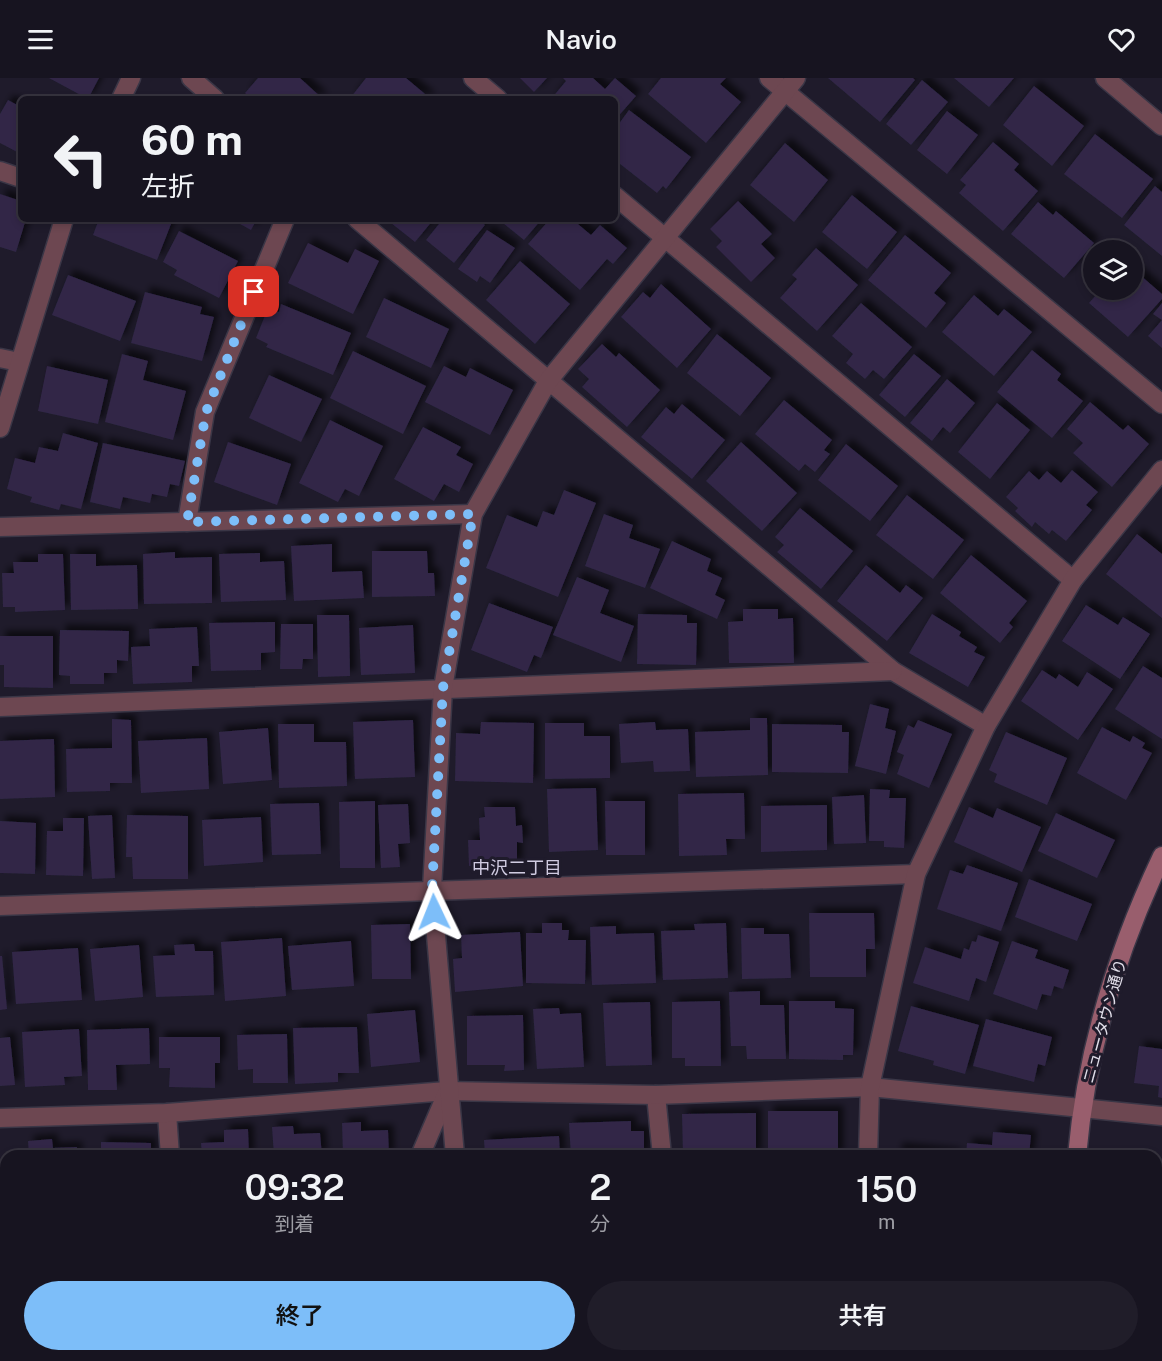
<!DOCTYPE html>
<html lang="ja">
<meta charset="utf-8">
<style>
body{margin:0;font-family:"Public Sans","Noto Sans JP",sans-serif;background:#201d29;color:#f1f3f6;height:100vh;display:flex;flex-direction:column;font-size:22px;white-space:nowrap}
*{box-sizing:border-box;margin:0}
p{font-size:20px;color:#9e9ea5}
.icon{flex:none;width:33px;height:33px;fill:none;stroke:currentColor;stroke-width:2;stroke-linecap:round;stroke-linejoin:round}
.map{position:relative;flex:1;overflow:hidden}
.sheet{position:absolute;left:0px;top:1072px;width:1162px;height:212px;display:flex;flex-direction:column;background:#171420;border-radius:18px 18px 0 0;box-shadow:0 3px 9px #0003,0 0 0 2px #36333e}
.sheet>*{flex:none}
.top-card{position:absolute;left:18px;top:18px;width:600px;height:126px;border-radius:9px;box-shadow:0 3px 9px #0003,0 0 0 2px #36333e;background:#171420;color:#f1f3f6;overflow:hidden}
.tools{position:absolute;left:1083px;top:162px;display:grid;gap:12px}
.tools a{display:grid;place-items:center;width:60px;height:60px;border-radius:50%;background:#171420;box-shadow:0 3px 9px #0003,0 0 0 2px #36333e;font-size:30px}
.pin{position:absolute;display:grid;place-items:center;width:51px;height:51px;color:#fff;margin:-26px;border-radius:12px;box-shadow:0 3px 9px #0006}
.me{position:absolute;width:66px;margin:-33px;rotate:358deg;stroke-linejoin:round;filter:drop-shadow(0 0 4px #0008)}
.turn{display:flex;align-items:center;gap:21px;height:126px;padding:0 24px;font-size:27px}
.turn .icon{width:78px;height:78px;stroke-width:2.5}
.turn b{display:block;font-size:42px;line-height:51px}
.eta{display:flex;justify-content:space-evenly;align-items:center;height:102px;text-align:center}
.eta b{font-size:36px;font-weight:600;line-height:42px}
.primary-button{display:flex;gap:12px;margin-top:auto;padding:12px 24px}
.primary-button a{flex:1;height:69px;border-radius:36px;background:#7dbef9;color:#111;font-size:24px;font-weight:600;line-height:69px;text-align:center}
.primary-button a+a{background:#201d29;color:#f1f3f6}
header{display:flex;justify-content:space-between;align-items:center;height:78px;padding:0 24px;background:#171420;font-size:27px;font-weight:600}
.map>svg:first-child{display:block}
</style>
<header><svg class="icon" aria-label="menu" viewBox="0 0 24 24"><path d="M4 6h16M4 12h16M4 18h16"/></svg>Navio<svg class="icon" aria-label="heart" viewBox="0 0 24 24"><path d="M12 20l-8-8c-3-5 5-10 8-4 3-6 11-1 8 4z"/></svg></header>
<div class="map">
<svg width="1162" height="1283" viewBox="0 0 1162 1283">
<defs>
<filter id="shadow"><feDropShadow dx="5.5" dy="-5.5" stdDeviation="3" flood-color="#0009"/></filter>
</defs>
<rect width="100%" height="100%" fill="#1f1b2b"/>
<polygon fill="#373e1f" points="369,1278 466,1278 467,1283 368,1283"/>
<g fill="#302747" filter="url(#shadow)">
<polygon points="49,0 99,0 88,21"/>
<polygon points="258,0 300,0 323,21 251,21 245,15"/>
<polygon points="366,0 406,0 431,21 354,21 351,19"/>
<polygon points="520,0 547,0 534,14"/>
<polygon points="563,0 593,0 605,11 615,0 636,18 615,42 615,21 551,21 566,3"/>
<polygon points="661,0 726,0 720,6 741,24 706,65 648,16"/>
<polygon points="828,0 913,0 915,2 880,44"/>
<polygon points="954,0 1014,0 989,29"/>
<polygon points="922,2 948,24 911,67 886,46"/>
<polygon points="1034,8 1084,48 1052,88 1003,47"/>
<polygon points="8,22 21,29 21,76 0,65 0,36"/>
<polygon points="629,32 691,79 666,111 663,108 657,115 615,82 615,51"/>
<polygon points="947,33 978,57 947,96 917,72"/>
<polygon points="1095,56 1153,101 1122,140 1064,96"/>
<polygon points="993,64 1019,86 1014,92 1038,113 1003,153 959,115 966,107 960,102"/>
<polygon points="785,65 828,102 794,144 750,107"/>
<polygon points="1155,108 1162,114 1162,178 1124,147"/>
<polygon points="0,116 21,123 21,141 26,141 16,174 0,169"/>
<polygon points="852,117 897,154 867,191 822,154"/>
<polygon points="738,123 772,156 761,166 775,180 751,204 716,169 722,163 710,151"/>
<polygon points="1038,124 1053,137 1056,133 1094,165 1064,200 1011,156"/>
<polygon points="99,141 173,141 157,182 93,157"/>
<polygon points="231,141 257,141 251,152"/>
<polygon points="386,141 434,141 415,164"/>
<polygon points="443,141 478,141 485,147 454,185 426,162"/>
<polygon points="498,141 542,141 524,162"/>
<polygon points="550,141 572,141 591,157 600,147 627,170 613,186 607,181 580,212 528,166"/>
<polygon points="487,152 515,170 490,205 480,198 477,204 458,191"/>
<polygon points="179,153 238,183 219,220 174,197 177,192 163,184"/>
<polygon points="905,157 951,195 934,215 946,225 926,250 868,202"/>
<polygon points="308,165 348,185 355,171 379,183 353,236 288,205"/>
<polygon points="816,170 858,207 817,253 780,220 797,201 792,197"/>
<polygon points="520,183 570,226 535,266 486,222"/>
<polygon points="1132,190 1162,216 1162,221 1128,259 1089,225 1097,216 1085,205 1094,195 1094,212 1132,212"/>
<polygon points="68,197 136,223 120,263 52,237"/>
<polygon points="661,206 711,251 677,290 621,239 643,214 650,220"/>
<polygon points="145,214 202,229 200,236 214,239 202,283 131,265"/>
<polygon points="974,217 998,238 1004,231 1032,254 994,298 942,254"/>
<polygon points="384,220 449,251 431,290 366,259"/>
<polygon points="861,225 912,269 884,301 873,292 865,301 846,285 853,276 832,258"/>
<polygon points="1162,225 1162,270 1148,258 1162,242 1153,236"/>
<polygon points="281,226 351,255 333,297 266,269 268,266 256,260 268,230 279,234"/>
<polygon points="717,256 771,300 740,338 687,295"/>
<polygon points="602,266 616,279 619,275 660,312 627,349 582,309 589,301 578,291"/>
<polygon points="1032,272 1061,296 1057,302 1083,323 1052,360 997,314"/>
<polygon points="353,273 426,308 403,356 330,320"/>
<polygon points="122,276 148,283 143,302 186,313 173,362 105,344"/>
<polygon points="914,276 941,298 905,339 879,317"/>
<polygon points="47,288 108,302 98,346 38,333"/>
<polygon points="444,288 466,299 470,290 513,312 490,357 425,324"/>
<polygon points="269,297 322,321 301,364 249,340"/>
<polygon points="947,301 975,325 950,355 943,349 932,363 910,345"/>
<polygon points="784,322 832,362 824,372 830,376 815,394 805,386 799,393 755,356"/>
<polygon points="1090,324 1123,352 1128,347 1149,366 1112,409 1073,375 1083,365 1067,351"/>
<polygon points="997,325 1030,352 990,401 958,374"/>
<polygon points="682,326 725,362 692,401 641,359 666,329 674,336"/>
<polygon points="330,342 383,368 359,418 345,411 338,424 299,405"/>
<polygon points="423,349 461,369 456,377 473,386 459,414 444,406 434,423 394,401"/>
<polygon points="63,355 98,365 81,431 61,426 59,432 30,424 32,419 7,411 15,380 35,385 39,369 58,373"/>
<polygon points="228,364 291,386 277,427 214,404"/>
<polygon points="741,364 797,415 762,453 706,403"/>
<polygon points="103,365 185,383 179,408 170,406 167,419 152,416 150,425 123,419 120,431 90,424"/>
<polygon points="846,366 898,408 870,443 818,402"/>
<polygon points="1072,392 1098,414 1086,427 1092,432 1066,463 1052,452 1049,456 1035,444 1032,449 1015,433 1018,430 1006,419 1029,393 1039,402 1047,393 1061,405"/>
<polygon points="564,412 596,425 558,519 486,490 507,437 537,449 543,433 554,437"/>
<polygon points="907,417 964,462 933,501 876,457"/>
<polygon points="800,430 853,473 821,511 777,474 784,467 775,459"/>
<polygon points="604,436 633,447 629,460 660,471 645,510 585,488"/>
<polygon points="1137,456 1162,476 1162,540 1106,496"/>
<polygon points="672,463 711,481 707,493 722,500 715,517 725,522 717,541 650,510"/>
<polygon points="332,466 332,494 362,493 364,520 294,523 291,468"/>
<polygon points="372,473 427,473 428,495 434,495 435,518 372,519"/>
<polygon points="175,474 175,480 212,479 212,525 144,526 143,476"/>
<polygon points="260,475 260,484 284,483 286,522 221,524 219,476"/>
<polygon points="38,476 63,476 65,532 15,534 15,529 3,529 2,495 14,495 13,484 38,484"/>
<polygon points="70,476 96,476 96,488 137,487 138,531 71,532"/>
<polygon points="971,477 1027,523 1009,545 1013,549 1000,565 940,515"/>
<polygon points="866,487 900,515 906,507 923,520 887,563 837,523"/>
<polygon points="577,499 609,512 600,535 634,548 621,584 553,557"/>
<polygon points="489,525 553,549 541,580 534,577 527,594 471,572"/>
<polygon points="1086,527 1118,547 1123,539 1150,556 1120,601 1062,563"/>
<polygon points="743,531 778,531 778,541 793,540 794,585 729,585 728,544 743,543"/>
<polygon points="638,536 687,537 687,545 697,545 696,587 637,586"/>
<polygon points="932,536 961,554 959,558 977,569 974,574 985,579 968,609 909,575"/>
<polygon points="317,537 349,537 350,598 318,599"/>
<polygon points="275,544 275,574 261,575 261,592 211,593 209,545"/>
<polygon points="281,546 313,546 313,581 303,581 302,591 280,591"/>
<polygon points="413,547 415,595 361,597 359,550"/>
<polygon points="197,549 199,588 192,588 192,604 133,606 131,569 150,568 149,551"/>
<polygon points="60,552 129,553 128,583 117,582 117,595 104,595 104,606 70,606 70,598 59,597"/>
<polygon points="0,558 53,558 53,610 4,609 4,587 0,587"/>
<polygon points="1143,588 1162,600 1162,661 1115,631"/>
<polygon points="1042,592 1056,601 1059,596 1078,609 1087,594 1113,611 1078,662 1021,623"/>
<polygon points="870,626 889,631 885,650 896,653 886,696 855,688"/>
<polygon points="750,640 767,640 768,697 696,699 695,654 750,652"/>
<polygon points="112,641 131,642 132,705 110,705 110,713 67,714 66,671 112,670"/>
<polygon points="413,642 415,699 355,701 353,644"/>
<polygon points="918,642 952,656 929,710 897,696 904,677 897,674 908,647 914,650"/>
<polygon points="481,644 534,645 533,705 455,703 456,655 480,656"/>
<polygon points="655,644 656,652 688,651 690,693 654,694 653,683 621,685 619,646"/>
<polygon points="545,645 584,645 584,658 610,658 610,700 545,701"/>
<polygon points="278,646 314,646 314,664 346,664 347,708 279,710"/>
<polygon points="772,646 842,647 842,654 849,654 848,695 772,694"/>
<polygon points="1102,649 1130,664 1133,658 1145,665 1142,670 1152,675 1126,722 1077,695"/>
<polygon points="268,650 272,702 223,706 219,654"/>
<polygon points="1006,654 1067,680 1047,727 994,704 997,696 989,692"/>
<polygon points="207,660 209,711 141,715 138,663"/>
<polygon points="54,661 55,719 0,721 0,663"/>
<polygon points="596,710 598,772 549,774 547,711"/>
<polygon points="870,711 890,712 889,720 906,720 904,770 884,769 884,763 869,763"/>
<polygon points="744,715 745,761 726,761 727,777 679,778 678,716"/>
<polygon points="864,717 866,765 834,766 832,719"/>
<polygon points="375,723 375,790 340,790 339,724"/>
<polygon points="605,723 645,723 645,777 606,777"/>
<polygon points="319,725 321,776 272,777 270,726"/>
<polygon points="408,726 410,765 398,766 400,789 381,790 378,727"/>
<polygon points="827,727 827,772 761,774 761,728"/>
<polygon points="484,729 515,729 516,748 522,747 523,765 517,764 517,787 469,788 468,762 480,762 479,740 485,739"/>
<polygon points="969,729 993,740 997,730 1041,749 1022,794 954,764"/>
<polygon points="1056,735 1115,762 1097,800 1038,773"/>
<polygon points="112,737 115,800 92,801 88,738"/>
<polygon points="127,737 188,738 188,801 133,801 132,779 126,779"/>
<polygon points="261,739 263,784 204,788 202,742"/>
<polygon points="63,740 84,740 83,798 46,797 47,753 63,753"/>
<polygon points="0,743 36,745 35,796 0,795"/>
<polygon points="967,787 1018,805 1001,853 937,831 950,792 963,796"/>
<polygon points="1029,801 1092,826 1077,863 1015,839"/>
<polygon points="809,835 874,835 875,871 866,871 866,899 810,899"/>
<polygon points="542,845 562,845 562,852 569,852 568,862 586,862 585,906 526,905 526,855 542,855"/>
<polygon points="726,845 728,900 663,902 661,853 695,852 694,846"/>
<polygon points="410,846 411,901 372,901 371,847"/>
<polygon points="616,848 616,856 654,855 656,905 592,907 590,849"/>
<polygon points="741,850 764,850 764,856 789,856 791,900 742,901"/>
<polygon points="520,854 523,908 455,914 453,881 462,880 461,857"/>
<polygon points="978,857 999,864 986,904 976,900 969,923 913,905 925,869 961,881 964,870 969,872 972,863 976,864"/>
<polygon points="282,860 286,918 225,923 221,864"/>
<polygon points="351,863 354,908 292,912 288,868"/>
<polygon points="1012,863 1038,872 1035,880 1069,892 1063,911 1054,908 1051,918 1042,916 1037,932 993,916"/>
<polygon points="194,866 195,873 213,873 214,917 156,919 153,878 175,877 174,867"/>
<polygon points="139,867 143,919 95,923 90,871"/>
<polygon points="78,870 82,922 16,926 12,874"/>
<polygon points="0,878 2,878 7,931 0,932"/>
<polygon points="760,913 760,927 784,927 786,981 747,981 746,968 731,968 729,914"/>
<polygon points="720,923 721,988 685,988 685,980 672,980 672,924"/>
<polygon points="789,923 835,923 835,930 854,931 853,977 843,977 843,982 789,981"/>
<polygon points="650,924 652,987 606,988 603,925"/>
<polygon points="911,928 979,947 965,996 933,987 934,983 898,973"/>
<polygon points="559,930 560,936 581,935 584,989 537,991 533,931"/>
<polygon points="415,932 420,984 371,989 367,936"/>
<polygon points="523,937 524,992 504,993 505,987 467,987 467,938"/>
<polygon points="986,941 1052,959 1045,988 1038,986 1034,1004 973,988"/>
<polygon points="357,949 359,995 338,995 338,1004 295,1006 293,950"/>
<polygon points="149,950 150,986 116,987 117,1012 88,1012 87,952"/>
<polygon points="79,951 82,998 64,999 65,1007 25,1009 22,954"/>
<polygon points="287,956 288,1005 253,1005 253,991 238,992 237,957"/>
<polygon points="10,959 15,1007 0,1008 0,960"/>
<polygon points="159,959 220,959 220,985 215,985 215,1010 169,1009 170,990 159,990"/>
<polygon points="1139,968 1162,971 1162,1020 1158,1019 1159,1008 1134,1005"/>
<polygon points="768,1033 838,1033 838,1078 808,1078 808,1074 799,1074 799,1078 768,1078"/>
<polygon points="756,1035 756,1078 683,1078 682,1036"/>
<polygon points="631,1043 631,1053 644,1053 644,1078 571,1078 569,1045"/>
<polygon points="361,1044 361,1053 388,1052 389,1078 343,1078 342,1045"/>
<polygon points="293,1048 294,1056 320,1055 322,1078 274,1078 272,1049"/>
<polygon points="248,1051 249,1078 202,1078 201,1065 224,1064 224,1052"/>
<polygon points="993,1054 1031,1057 1029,1078 966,1078 967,1065 992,1067"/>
<polygon points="559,1058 560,1078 485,1078 484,1062"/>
<polygon points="52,1061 53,1070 77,1069 77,1078 29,1078 28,1063"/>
<polygon points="101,1064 151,1065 151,1078 101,1078"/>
<polygon points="897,1070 955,1075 955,1078 896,1078"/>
<rect x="0" y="1120" width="4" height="49"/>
<rect x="1156" y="1169" width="6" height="71"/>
<polygon points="1162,1277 1162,1283 1121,1283 1121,1281"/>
<rect x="161" y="1278" width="74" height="5"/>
<rect x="256" y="1278" width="68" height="5"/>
<polygon points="500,1278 556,1278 556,1280 500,1283"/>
<polygon points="975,1278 1035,1278 1036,1283 976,1283"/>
</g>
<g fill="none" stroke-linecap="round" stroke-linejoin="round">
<defs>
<polyline id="lane" points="167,1035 170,1078"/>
<g id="street">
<polyline points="191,0 215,21"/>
<polyline points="473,0 498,21"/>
<polyline points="769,0 1162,326"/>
<polyline points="1105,0 1162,48"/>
<polyline points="121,21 131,0"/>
<polyline points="0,93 21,100"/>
<polyline points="615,118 1073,502"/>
<polyline points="357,141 893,593 986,648"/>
<polyline points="0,280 19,284"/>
<polyline points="0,350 64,141"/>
<polyline points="187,444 205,334 285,141"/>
<polyline points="0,449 473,436"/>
<polyline points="0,629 893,593"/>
<polyline points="0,828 916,796"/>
<polyline points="656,1017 662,1078"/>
<polyline points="0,1040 167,1035 447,1013 656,1017 870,1009 1162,1038"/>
<polyline points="420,1078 447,1015"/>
<polyline points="455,1078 432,811 443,610 473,436 548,303 796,0"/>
<polyline points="868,1078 870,1009 916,796 986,648 1073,502 1162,392"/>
<polyline points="477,1278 477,1283"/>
<polyline points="679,1278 679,1283"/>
<polyline points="351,1283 352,1278"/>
<polyline points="862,1283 862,1278"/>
</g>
<g id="secondary">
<path d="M1077,1078C1086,974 1117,873 1162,778"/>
<polyline points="1080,1278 1080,1283"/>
</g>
</defs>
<use href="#lane" stroke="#3a3646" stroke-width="21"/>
<use href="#street" stroke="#3a3646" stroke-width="21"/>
<use href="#secondary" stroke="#3a3646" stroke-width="21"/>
<use href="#lane" stroke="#6d4751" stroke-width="18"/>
<use href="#street" stroke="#6d4751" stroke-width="18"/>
<use href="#secondary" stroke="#995e6d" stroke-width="18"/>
</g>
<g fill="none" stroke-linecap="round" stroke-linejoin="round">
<polyline stroke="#7dbef9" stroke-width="10" stroke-dasharray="0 18" points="254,214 206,334 187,444 473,436 443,610 432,811 434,834"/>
</g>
<g text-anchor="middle" stroke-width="6" stroke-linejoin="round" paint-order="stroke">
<g font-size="16" fill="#e2dfea" stroke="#1f1b2b">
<text transform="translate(1104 943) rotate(-75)" y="6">ニュータウン通り</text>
</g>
<g font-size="18" fill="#d0cbe1" stroke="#1f1b2b">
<text x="517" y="796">中沢二丁目</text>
</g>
</g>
</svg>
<div class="tools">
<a><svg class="icon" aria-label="layers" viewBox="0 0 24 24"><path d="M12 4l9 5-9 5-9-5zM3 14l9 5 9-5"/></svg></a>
</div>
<div class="pin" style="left:254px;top:214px;background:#d93025"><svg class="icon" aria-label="arrive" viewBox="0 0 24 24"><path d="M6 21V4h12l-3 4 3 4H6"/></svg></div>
<svg class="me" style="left:434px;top:834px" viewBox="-20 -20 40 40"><path d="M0-17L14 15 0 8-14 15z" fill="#7dbef9" stroke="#fff" stroke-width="4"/></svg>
<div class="top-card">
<div class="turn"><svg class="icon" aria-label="left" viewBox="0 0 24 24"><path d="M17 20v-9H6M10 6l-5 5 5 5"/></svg><div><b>60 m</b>左折</div></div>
</div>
<section class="sheet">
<div class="eta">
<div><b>09:32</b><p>到着</p></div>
<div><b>2</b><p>分</p></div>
<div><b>150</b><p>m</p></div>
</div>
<div class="primary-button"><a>終了</a><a>共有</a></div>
</section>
</div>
